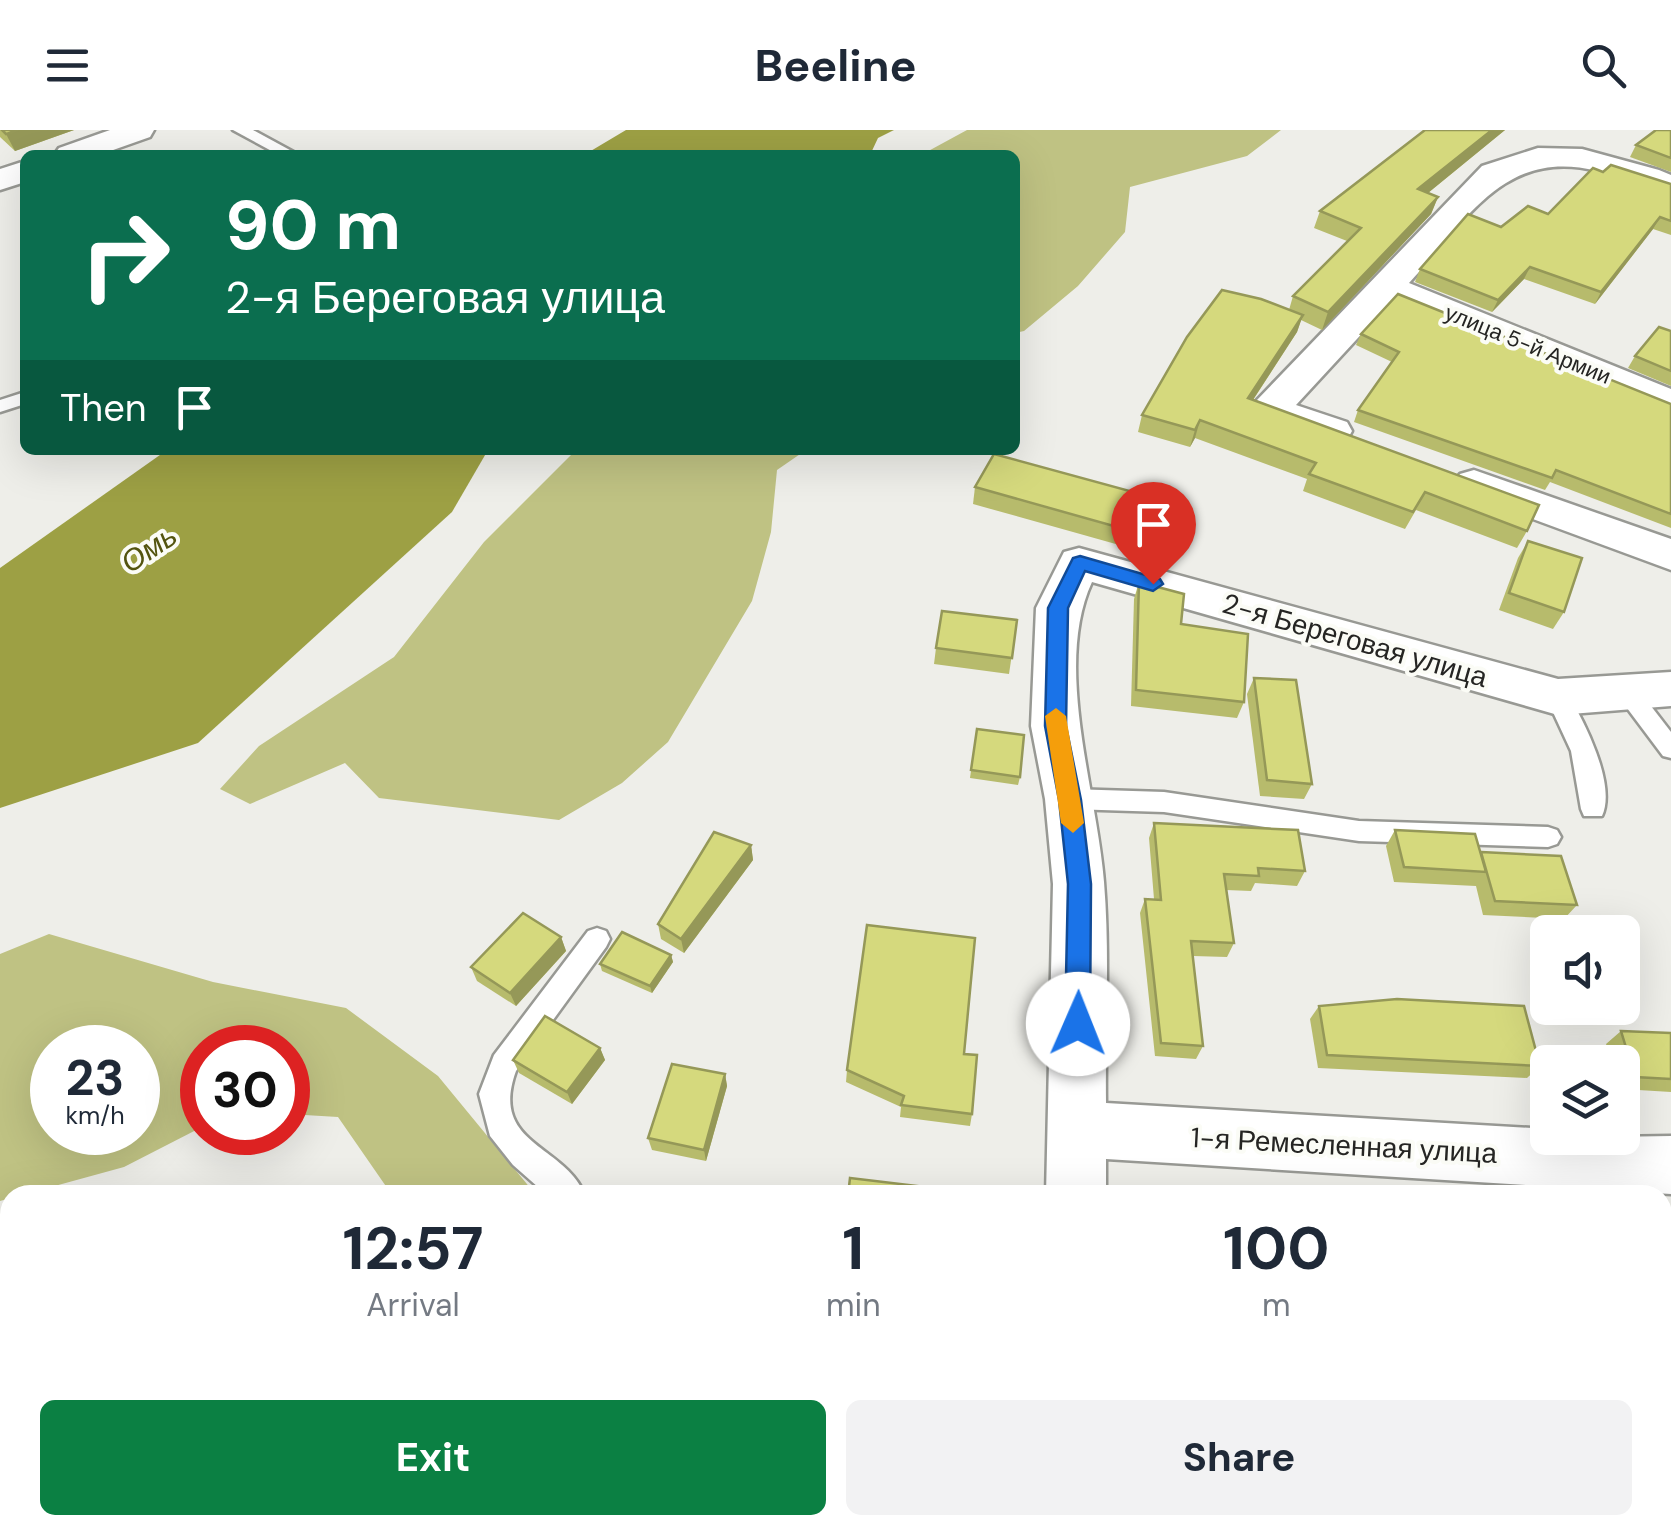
<!DOCTYPE html>
<meta charset="utf-8">
<style>
body{margin:0;font-family:"DM Sans",sans-serif;background:#f2f2f3;color:#1f2937;height:100vh;display:flex;flex-direction:column;font-size:38px;white-space:nowrap}
*{box-sizing:border-box;margin:0}
p{font-size:32px;color:#747a83}
.icon{flex:none;width:55px;height:55px;fill:none;stroke:currentColor;stroke-width:2;stroke-linecap:round;stroke-linejoin:round}
.map{position:relative;flex:1;overflow:hidden}
.panel{position:absolute;left:0px;top:1055px;width:1672px;height:350px;display:flex;flex-direction:column;background:#fff;border-radius:30px 30px 0 0;box-shadow:0 10px 40px #0002}
.panel>*{flex:none}
.hud{position:absolute;left:20px;top:20px;width:1000px;height:305px;border-radius:15px;box-shadow:0 10px 40px #0002;background:#0b6e4f;color:#fff;overflow:hidden}
.fabs{position:absolute;left:1530px;top:785px;display:grid;gap:20px}
.fabs a{display:grid;place-items:center;width:110px;height:110px;border-radius:15px;background:#fff;box-shadow:0 10px 40px #0002;font-size:50px}
.speed{position:absolute;left:30px;top:895px;display:flex;gap:20px;font-size:50px;font-weight:700;text-align:center}
.speed>*{display:grid;place-content:center;width:130px;height:130px;border-radius:50%;background:#fff;box-shadow:0 10px 40px #0002;line-height:1}
.speed small{font-size:25px;font-weight:400}
.speed .limit{border:15px solid #d22;background:#fff;color:#111}
.pin{position:absolute;display:grid;place-items:center;width:85px;height:85px;color:#fff;margin:-102px -42px;border-radius:50% 50% 50% 0;rotate:-45deg;box-shadow:0 0 10px #0007}
.pin .icon{rotate:45deg}
.me{position:absolute;width:110px;margin:-55px;rotate:1deg;stroke-linejoin:round;filter:drop-shadow(0 0 8px #0008)}
.turn{display:flex;align-items:center;gap:35px;height:210px;padding:0 40px;font-size:45px}
.turn .icon{width:130px;height:130px;stroke-width:2.5}
.turn b{display:block;font-size:70px;line-height:85px}
.then{display:flex;align-items:center;height:95px;padding:0 40px;background:#0003;gap:20px;font-size:38px}
.eta{display:flex;justify-content:space-evenly;align-items:center;height:170px;text-align:center}
.eta b{font-size:60px;font-weight:700;line-height:70px}
.action{display:flex;gap:20px;margin-top:auto;padding:20px 40px}
.action a{flex:1;height:115px;border-radius:15px;background:#0b8043;color:#fff;font-size:40px;font-weight:700;line-height:115px;text-align:center}
.action a+a{background:#f2f2f3;color:#1f2937}
header{display:flex;justify-content:space-between;align-items:center;height:130px;padding:0 40px;background:#fff;font-size:45px;font-weight:700}
.map>svg:first-child{display:block}
</style>
<header><svg class="icon" aria-label="menu" viewBox="0 0 24 24"><path d="M4 6h16M4 12h16M4 18h16"/></svg>Beeline<svg class="icon" aria-label="search" viewBox="0 0 24 24"><circle cx="10" cy="10" r="6"/><path d="M15 15l6 6"/></svg></header>
<div class="map">
<svg width="1671" height="1405" viewBox="0 0 1671 1405">
<rect width="100%" height="100%" fill="#eeeee9"/>
<g fill="#bfc283" fill-rule="evenodd">
<polygon points="967,0 1281,0 1247,26 1130,57 1125,102 1078,156 1024,201 1015,203 1015,25 921,25"/>
<polygon points="576,320 806,320 777,340 771,402 752,471 668,612 622,653 559,690 379,668 345,633 250,674 220,659 259,616 394,527 484,412"/>
<path d="M49,804L213,852L346,878L438,946L536,1065H392L338,987L288,984V918H202V997L124,1037L0,1071V824ZM52,918H138V1002H52Z"/>
</g>
<g fill="#9da044">
<polygon points="626,0 894,0 878,8 870,25 584,25"/>
<polygon points="167,320 488,320 452,382 198,613 0,678 0,438"/>
</g>
<g fill="none" stroke-linecap="round" stroke-linejoin="round">
<defs>
<g id="lane">
<polygon points="233,0 253,0 299,25 279,25"/>
<polygon points="25,262 25,274 0,282 0,270"/>
<polygon points="1629,555 1637,558 1671,602 1671,628 1663,626 1621,570 1617,564"/>
<path d="M1558,558L1566,561C1583,589 1617,654 1602,686H1584L1581,679L1571,621L1546,567Z"/>
<polygon points="1070,659 1164,662 1359,691 1548,697 1557,700 1561,707 1557,714 1548,717 1359,711 1164,682 1070,679 1061,676 1058,669 1061,662"/>
<path d="M597,798L606,801L610,809L606,817L516,941C489,1015 564,1014 585,1065H547L513,1035L490,1006L479,964L494,925L588,801Z"/>
</g>
<g id="street">
<polygon points="110,0 154,0 150,7 99,25 54,25 59,18"/>
<path d="M1538,18L1582,19L1659,40L1671,45V66C1646,59 1622,47 1597,41C1503,17 1465,93 1409,153L1671,259V285L1392,171L1296,275L1347,292L1352,301L1347,310L1333,313L1257,288L1252,279L1257,270L1482,36Z"/>
<polygon points="25,31 25,52 0,60 0,39"/>
<polygon points="1474,340 1671,409 1671,440 1460,362 1454,353 1460,344"/>
<path d="M1079,418L1558,549L1671,542V576L1558,585L1092,452C1053,536 1097,661 1104,752C1110,825 1105,900 1106,973L1548,999V1008L1671,1006V1064L1106,1029V1065H1046L1053,754L1045,669L1031,596L1036,478L1064,422Z"/>
<polygon points="110,1395 191,1395 195,1405 115,1405"/>
<rect x="1041" y="1395" width="70" height="10"/>
</g>
</defs>
<use href="#lane" stroke="#989994" stroke-width="5"/>
<use href="#street" stroke="#989994" stroke-width="5"/>
<use href="#lane" fill="#fff" fill-rule="evenodd"/>
<use href="#street" fill="#fff" fill-rule="evenodd"/>
</g>
<g fill="#b7bb6c">
<polygon points="0,0 74,0 15,21 0,7"/>
<polygon points="1425,0 1505,0 1428,63 1438,67 1431,84 1322,200 1301,190 1297,202 1253,270 1527,401 1517,418 1416,380 1405,399 1303,361 1307,349 1195,308 1190,317 1138,302 1142,285 1289,180 1293,166 1347,111 1314,98 1320,81"/>
<polygon points="1671,0 1671,42 1630,27 1636,15"/>
<polygon points="1603,42 1671,54 1671,105 1653,99 1595,174 1524,149 1492,182 1415,152 1420,139 1501,97 1548,84"/>
<polygon points="1671,201 1671,256 1628,238 1635,226"/>
<polygon points="1361,204 1671,274 1671,398 1550,352 1545,360 1354,292 1358,280 1392,232 1356,215"/>
<polygon points="975,357 1176,392 1162,427 973,374"/>
<polygon points="1528,411 1564,482 1553,499 1499,480 1518,428"/>
<polygon points="1139,452 1181,494 1244,572 1237,588 1131,576 1134,469"/>
<polygon points="1017,490 1009,544 934,534 936,518"/>
<polygon points="1254,548 1312,654 1304,669 1260,666 1247,564"/>
<polygon points="977,599 1020,647 1018,655 970,648"/>
<polygon points="1154,693 1305,741 1297,756 1255,753 1251,761 1226,760 1234,813 1227,827 1193,826 1203,916 1196,929 1155,926 1140,783 1145,769 1154,769 1149,708"/>
<polygon points="1395,700 1481,723 1577,775 1564,789 1483,785 1476,756 1394,752 1386,716"/>
<polygon points="751,715 753,730 684,823 661,809 658,794"/>
<polygon points="561,807 566,821 516,876 477,851 471,837"/>
<polygon points="671,825 673,832 652,863 602,841 600,834"/>
<polygon points="1319,876 1540,936 1527,948 1318,938 1310,889"/>
<polygon points="1621,901 1671,903 1671,962 1622,959 1622,932 1612,932 1606,914"/>
<polygon points="600,918 605,930 572,974 519,943 513,930"/>
<polygon points="964,924 972,984 970,996 900,987 901,977 846,952 847,940"/>
<polygon points="725,944 727,956 706,1031 652,1020 648,1008"/>
<polygon points="1662,1332 1671,1405 1649,1405 1646,1395 1662,1395"/>
</g>
<g fill="#959858">
<polygon points="19,0 74,0 15,21 6,4"/>
<polygon points="1492,0 1505,0 1412,76 1418,59"/>
<polygon points="1438,67 1431,84 1322,200 1328,182"/>
<polygon points="1660,87 1653,99 1595,174 1601,162"/>
<polygon points="1530,137 1524,149 1492,182 1498,170"/>
<polygon points="1303,185 1297,202 1243,285 1248,268"/>
<polygon points="1200,290 1195,308 1190,317 1195,300"/>
<polygon points="1181,375 1176,392 1162,427 1167,411"/>
<polygon points="751,715 753,730 684,823 681,809"/>
<polygon points="561,807 566,821 516,876 510,863"/>
<polygon points="671,825 673,832 652,863 650,856"/>
<polygon points="600,918 605,930 572,974 567,962"/>
<polygon points="725,944 727,956 706,1031 704,1020"/>
</g>
<g fill="#d5d97d" stroke="#959858" stroke-width="2.5">
<polygon points="2,0 19,0 6,4"/>
<polygon points="1425,0 1492,0 1418,59 1438,67 1328,182 1293,166 1361,98 1320,81"/>
<polygon points="1656,0 1671,0 1671,28 1636,15"/>
<polygon points="1611,35 1671,54 1671,91 1660,87 1601,162 1530,137 1498,170 1420,139 1468,84 1501,97 1528,76 1548,84 1593,38 1603,42"/>
<polygon points="1222,160 1261,169 1303,185 1248,268 1539,375 1527,401 1425,362 1413,382 1309,344 1316,333 1200,290 1195,300 1142,285 1187,207"/>
<polygon points="1398,164 1671,274 1671,384 1556,340 1552,348 1358,280 1399,222 1361,204"/>
<polygon points="1659,197 1671,201 1671,241 1635,226"/>
<polygon points="994,324 1181,375 1167,411 975,357"/>
<polygon points="1528,411 1582,428 1564,482 1509,463"/>
<polygon points="1139,452 1184,464 1181,494 1248,504 1244,572 1136,560"/>
<polygon points="942,481 1017,490 1012,528 936,518"/>
<polygon points="1254,548 1296,550 1312,654 1267,650"/>
<polygon points="977,599 1024,605 1020,647 971,640"/>
<polygon points="1154,693 1298,700 1305,741 1258,738 1259,746 1224,744 1234,813 1191,811 1203,916 1161,913 1145,769 1161,770"/>
<polygon points="1395,700 1475,704 1486,742 1404,737"/>
<polygon points="714,702 751,715 681,809 658,794"/>
<polygon points="1481,722 1561,726 1577,775 1495,771"/>
<polygon points="523,783 561,807 510,863 471,837"/>
<polygon points="867,795 975,808 964,924 977,925 972,984 901,975 904,966 847,940"/>
<polygon points="622,802 671,825 650,856 600,834"/>
<polygon points="1397,869 1524,876 1540,936 1327,925 1319,876"/>
<polygon points="545,886 600,918 567,962 513,930"/>
<polygon points="1621,901 1671,903 1671,949 1635,947"/>
<polygon points="672,934 725,944 704,1020 648,1008"/>
<polygon points="850,1048 951,1060 950,1065 848,1065"/>
<polygon points="1662,1332 1671,1332 1671,1405 1662,1383"/>
<polygon points="867,1395 951,1395 951,1405 866,1405"/>
</g>
<polygon fill="#1a73e8" stroke="#114b97" stroke-width="2.5" points="1080,426 1160,449 1163,454 1153,461 1085,441 1068,478 1066,596 1081,670 1091,754 1090,894 1078,906 1065,894 1068,754 1059,670 1045,596 1048,478 1073,428"/>
<polygon fill="#f59e0b" points="1056,578 1066,586 1084,693 1073,703 1061,693 1045,586"/>
<g text-anchor="middle" stroke-width="8" stroke-linejoin="round" paint-order="stroke">
<g font-size="22" fill="#252523" stroke="#fbfcf6">
<text transform="translate(1528 214) rotate(22)" y="8">улица 5-й Армии</text>
</g>
<g font-size="28" fill="#252523" stroke="#fbfcf6">
<text transform="translate(1355 510) rotate(16)" y="10">2-я Береговая улица</text>
<text transform="translate(1344 1015) rotate(3)" y="10">1-я Ремесленная улица</text>
</g>
<g font-size="30" font-style="italic" fill="#53540f" stroke="#fbfcf6">
<text transform="translate(149 419) rotate(-34)" y="10">Омь</text>
</g>
</g>
</svg>
<div class="fabs">
<a><svg class="icon" aria-label="sound" viewBox="0 0 24 24"><path d="M4 9h4l5-4v14l-5-4H4zM17 9q2 3 0 6"/></svg></a>
<a><svg class="icon" aria-label="layers" viewBox="0 0 24 24"><path d="M12 4l9 5-9 5-9-5zM3 14l9 5 9-5"/></svg></a>
</div>
<div class="speed"><div>23<small>km/h</small></div><div class="limit">30</div></div>
<div class="pin" style="left:1153px;top:454px;background:#d93025"><svg class="icon" aria-label="arrive" viewBox="0 0 24 24"><path d="M6 21V4h12l-3 4 3 4H6"/></svg></div>
<svg class="me" style="left:1078px;top:894px" viewBox="-20 -20 40 40"><circle r="19" fill="#fff"/><path d="M0-13L10 11 0 6-10 11z" fill="#1a73e8"/></svg>
<div class="hud">
<div class="turn"><svg class="icon" aria-label="right" viewBox="0 0 24 24"><path d="M7 20v-9h11M14 6l5 5-5 5"/></svg><div><b>90 m</b>2-я Береговая улица</div></div>
<div class="then">Then<svg class="icon" aria-label="arrive" viewBox="0 0 24 24"><path d="M6 21V4h12l-3 4 3 4H6"/></svg></div>
</div>
<section class="panel">
<div class="eta">
<div><b>12:57</b><p>Arrival</p></div>
<div><b>1</b><p>min</p></div>
<div><b>100</b><p>m</p></div>
</div>
<div class="action"><a>Exit</a><a>Share</a></div>
</section>
</div>
